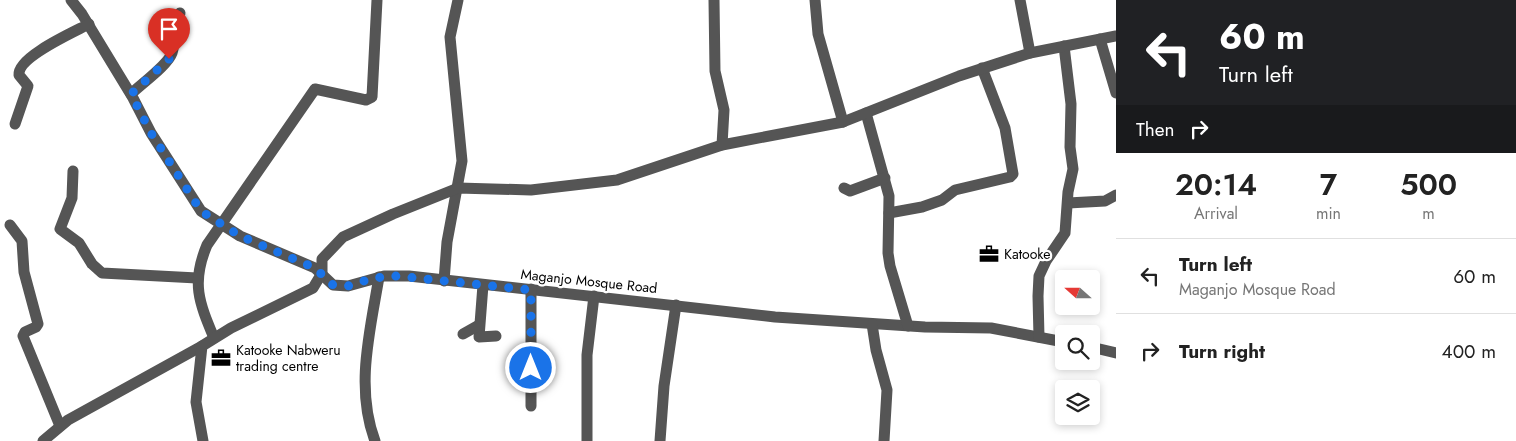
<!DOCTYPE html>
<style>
body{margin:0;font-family:Jost,sans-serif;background:#f2f2f2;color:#222;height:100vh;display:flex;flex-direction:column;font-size:19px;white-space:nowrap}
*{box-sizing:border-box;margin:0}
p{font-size:16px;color:#767676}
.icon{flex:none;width:28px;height:28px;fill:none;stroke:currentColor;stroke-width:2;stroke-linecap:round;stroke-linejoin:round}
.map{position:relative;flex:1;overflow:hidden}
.panel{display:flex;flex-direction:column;background:#fff;width:400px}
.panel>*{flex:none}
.hud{background:#202124;color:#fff;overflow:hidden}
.needle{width:32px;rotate:291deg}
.tools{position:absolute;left:1055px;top:270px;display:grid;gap:10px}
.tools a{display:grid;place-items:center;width:45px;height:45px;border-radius:5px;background:#fff;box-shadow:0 2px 8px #0003;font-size:25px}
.pin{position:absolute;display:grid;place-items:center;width:42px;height:42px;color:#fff;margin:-51px -21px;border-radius:50% 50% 50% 0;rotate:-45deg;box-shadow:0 0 5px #0007}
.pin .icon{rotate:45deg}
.me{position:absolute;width:55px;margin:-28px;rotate:0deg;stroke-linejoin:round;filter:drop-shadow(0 0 4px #0008)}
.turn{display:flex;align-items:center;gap:18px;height:105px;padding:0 20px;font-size:22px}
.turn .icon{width:65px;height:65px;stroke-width:2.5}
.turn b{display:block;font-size:35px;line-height:42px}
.then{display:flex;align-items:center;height:48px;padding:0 20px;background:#0003;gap:10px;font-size:19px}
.eta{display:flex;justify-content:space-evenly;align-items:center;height:85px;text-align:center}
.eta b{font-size:30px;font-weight:600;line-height:35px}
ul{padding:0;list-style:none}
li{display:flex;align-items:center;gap:15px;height:75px;padding:0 20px;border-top:1px solid #e0e0e0}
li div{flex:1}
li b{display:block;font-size:19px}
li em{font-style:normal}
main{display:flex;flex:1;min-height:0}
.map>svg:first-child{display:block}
</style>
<main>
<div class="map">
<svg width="1116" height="441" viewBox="0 0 1116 441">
<rect width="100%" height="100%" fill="#fff"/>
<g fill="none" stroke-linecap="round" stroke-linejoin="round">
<g stroke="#555" stroke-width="11">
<polyline points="71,0 82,14 133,98 151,133 201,211 240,236 315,268 333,285 348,286 384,276 409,276 775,317 925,327 991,328 1064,342"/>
<polyline points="714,0 715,71 724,110 722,145"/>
<polyline points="815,0 818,34 843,122"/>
<polyline points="1020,0 1030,53"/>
<polyline points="1100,39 1116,93"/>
<path d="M131,94C141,84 168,65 172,53C178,36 165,31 180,13"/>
<polyline points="866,113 889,196 888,253 890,266 908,326"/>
<path d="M15,124L28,86L19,75C17,57 74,32 89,24"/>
<polyline points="73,171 72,198 60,229 79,243 92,264 102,273 197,278"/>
<polyline points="844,188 850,191 885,178"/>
<polyline points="1068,203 1105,201 1116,195"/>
<polyline points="889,213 922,207 942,200 955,190 1010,177 1013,174 1005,128 982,68"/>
<polyline points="10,225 22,241 24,272 38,324 36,327 25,332 23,336 60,426"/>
<polyline points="444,281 447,242 462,161 450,37 458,0"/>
<polyline points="483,285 479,337 496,336"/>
<polyline points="531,289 531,406"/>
<polyline points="872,324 876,350 887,390 884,441"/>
<polyline points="463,334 479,325"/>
<polyline points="1039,337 1038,296 1039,276 1046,261 1065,233 1068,192 1073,169 1070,147 1071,104 1064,46"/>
<path d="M214,338C199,302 191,283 207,245L315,89L366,100L372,97L377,0"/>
<polyline points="1091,347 1116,353"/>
<polyline points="43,441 68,420 202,346"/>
<polyline points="203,441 196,402 202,346 231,328 313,288 322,273 322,259 343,237 393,214 458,188 531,190 617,180 722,145 843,122 959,76 1030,53 1116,36"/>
<path d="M375,441C355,388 370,331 379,277"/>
<polyline points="587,441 587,355 594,296"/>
<polyline points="660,441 664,386 676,305"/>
</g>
</g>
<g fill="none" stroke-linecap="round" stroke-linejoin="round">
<polyline stroke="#1a73e8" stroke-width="9" stroke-dasharray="0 16.2" points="169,59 131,94 151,133 201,211 240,236 315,268 333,285 348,286 373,278 397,276 531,290 531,368"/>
</g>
<defs>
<symbol id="office-bare" viewBox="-9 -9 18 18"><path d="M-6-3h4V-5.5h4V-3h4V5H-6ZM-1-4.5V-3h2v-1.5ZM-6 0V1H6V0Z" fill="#000" stroke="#fff" stroke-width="2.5" paint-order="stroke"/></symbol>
</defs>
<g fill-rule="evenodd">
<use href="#office-bare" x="975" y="240" width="28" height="28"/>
<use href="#office-bare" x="207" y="344" width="28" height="28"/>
</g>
<g text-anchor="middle" stroke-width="4.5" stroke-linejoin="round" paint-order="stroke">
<g font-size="14" fill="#000" stroke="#fff" text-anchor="start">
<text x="1004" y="259">Katooke</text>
<text x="236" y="355">Katooke Nabweru<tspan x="236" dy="16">trading centre</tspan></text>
</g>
<g font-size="14" fill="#000" stroke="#fff">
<text transform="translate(589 281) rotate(6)" y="5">Maganjo Mosque Road</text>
</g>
</g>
</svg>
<div class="tools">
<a><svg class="needle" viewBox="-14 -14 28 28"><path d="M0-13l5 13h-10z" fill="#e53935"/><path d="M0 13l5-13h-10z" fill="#767676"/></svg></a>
<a><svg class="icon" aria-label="search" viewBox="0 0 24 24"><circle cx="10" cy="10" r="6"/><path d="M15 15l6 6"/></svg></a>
<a><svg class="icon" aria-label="layers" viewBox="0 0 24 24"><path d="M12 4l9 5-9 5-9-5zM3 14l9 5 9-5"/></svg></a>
</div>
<div class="pin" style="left:169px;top:59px;background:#d93025"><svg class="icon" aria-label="arrive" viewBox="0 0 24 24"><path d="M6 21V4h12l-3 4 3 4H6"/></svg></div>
<svg class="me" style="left:531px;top:368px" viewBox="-20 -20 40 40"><circle r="17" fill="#1a73e8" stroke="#fff" stroke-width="3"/><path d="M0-11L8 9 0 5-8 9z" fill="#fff"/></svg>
</div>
<section class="panel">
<div class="hud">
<div class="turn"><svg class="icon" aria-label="left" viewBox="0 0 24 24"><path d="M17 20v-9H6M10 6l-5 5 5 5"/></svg><div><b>60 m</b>Turn left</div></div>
<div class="then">Then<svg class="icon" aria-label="right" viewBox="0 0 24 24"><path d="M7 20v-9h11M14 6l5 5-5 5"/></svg></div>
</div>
<div class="eta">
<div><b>20:14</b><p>Arrival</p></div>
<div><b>7</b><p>min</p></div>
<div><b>500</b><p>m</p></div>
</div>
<ul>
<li><svg class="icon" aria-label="left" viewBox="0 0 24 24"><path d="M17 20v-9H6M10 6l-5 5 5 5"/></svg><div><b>Turn left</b><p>Maganjo Mosque Road</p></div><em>60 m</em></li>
<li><svg class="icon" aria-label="right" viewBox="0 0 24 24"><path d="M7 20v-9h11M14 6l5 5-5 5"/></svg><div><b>Turn right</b></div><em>400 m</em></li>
</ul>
</section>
</main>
